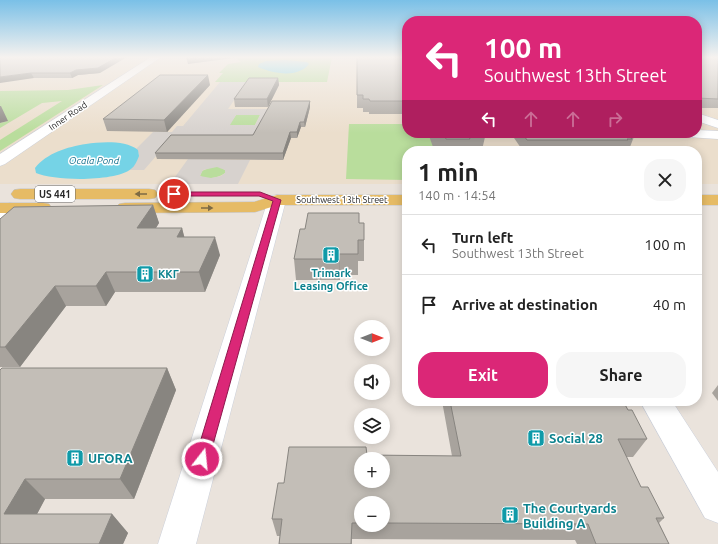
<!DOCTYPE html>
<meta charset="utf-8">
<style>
body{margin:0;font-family:Ubuntu,sans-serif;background:#f6f6f6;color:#222;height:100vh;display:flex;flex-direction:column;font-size:15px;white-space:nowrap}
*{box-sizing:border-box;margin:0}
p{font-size:13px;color:#767676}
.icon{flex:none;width:22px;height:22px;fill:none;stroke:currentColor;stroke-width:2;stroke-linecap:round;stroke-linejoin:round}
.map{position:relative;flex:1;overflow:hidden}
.side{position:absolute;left:402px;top:146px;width:300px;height:260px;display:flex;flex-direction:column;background:#fff;border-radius:16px;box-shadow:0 2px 10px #0003}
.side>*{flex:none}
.guide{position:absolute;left:402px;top:16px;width:300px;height:122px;border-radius:16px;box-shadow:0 2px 10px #0003;background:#db2777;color:#fff;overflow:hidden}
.needle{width:26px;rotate:90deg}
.tools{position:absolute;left:354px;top:320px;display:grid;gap:8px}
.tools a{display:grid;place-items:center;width:36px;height:36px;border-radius:50%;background:#fff;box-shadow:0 2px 10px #0003;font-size:20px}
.pin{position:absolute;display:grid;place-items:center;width:34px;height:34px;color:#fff;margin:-17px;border:2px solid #fff;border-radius:50%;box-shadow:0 1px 4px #0007}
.me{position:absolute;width:44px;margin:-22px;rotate:16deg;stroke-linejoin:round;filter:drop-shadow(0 0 3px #0008)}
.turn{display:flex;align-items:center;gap:14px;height:84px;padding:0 16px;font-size:18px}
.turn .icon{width:52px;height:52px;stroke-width:2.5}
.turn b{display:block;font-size:28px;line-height:34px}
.lanes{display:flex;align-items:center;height:38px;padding:0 16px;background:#0003;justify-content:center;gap:20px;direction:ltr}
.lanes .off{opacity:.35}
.round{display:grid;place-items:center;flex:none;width:42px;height:42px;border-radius:16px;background:#f6f6f6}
.headline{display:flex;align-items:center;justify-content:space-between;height:68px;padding:0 16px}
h1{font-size:24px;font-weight:600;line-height:30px}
.cta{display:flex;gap:8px;margin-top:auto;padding:8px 16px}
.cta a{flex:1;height:46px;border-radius:16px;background:#db2777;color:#fff;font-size:16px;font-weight:600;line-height:46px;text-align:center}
.cta a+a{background:#f6f6f6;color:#222}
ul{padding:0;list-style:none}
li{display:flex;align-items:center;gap:12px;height:60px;padding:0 16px;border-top:1px solid #e0e0e0}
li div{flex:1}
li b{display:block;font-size:15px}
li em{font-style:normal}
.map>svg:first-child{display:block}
</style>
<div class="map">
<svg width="718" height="544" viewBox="0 0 718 544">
<rect width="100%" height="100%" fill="#eae3dc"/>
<polygon fill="#ebdecc" points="0,57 407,57 407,133 697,133 697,57 718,57 718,184 697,184 697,151 407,151 407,184 0,184"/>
<g fill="#b9dd9c">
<polygon points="241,57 332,57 327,82 215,82 223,73 219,73 228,64 241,62 236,58 228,59"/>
<polygon points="103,85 0,151 0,140 62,101 42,103 0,128 0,123 8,121 0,118 0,91 68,90"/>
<polygon points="236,115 260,115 255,125 229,125"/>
<polygon points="349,124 407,124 407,133 437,133 444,151 407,151 407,180 346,179"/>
<path d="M211,167H220L225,170V173C218,178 208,180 200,176L202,171Z"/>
</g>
<g fill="#d7d2ce" fill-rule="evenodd">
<path d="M220,82H247L228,109H272L254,141L170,140L144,170H130L135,164L139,154L136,149L153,132H172L177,126H183ZM236,115H260L255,125H230Z"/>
<path d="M188,159L250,160L238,184H170ZM217,167L225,170V173L221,176L211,178L200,176L203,170Z"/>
</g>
<g fill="#75d3e6">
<path d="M285,60L307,62L309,64C297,79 272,73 258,67L259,64L266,61Z"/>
<path d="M86,144C101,142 125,140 138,150L139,156C137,161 135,166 131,169C115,182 54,181 36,173L35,168C47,153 67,147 86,144Z"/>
</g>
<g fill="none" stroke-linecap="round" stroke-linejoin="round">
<defs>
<g id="street">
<polygon points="151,57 161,57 5,164 0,166 0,154"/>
<polygon points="697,113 718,120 718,128 697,121"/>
<polygon points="697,130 718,131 718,139 688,137 683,136 681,133 697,133"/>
<polygon points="10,203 16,204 19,208 7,220 0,222 0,207"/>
<polygon points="640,401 672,401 718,472 718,523 705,518"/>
</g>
<polygon id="secondary" points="277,195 283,196 286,200 196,544 158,544 268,200 271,196"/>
<g id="primary">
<polygon points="20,189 149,189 155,190 158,194 155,198 149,199 20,199 14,198 11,194 14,190"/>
<polygon points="277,195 407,195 407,205 278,205 255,212 125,213 119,212 116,208 119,204 125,203 254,202"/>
<rect x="697" y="195" width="21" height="10"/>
<polygon points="0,203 43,203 49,204 52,208 49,212 43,213 0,213"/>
</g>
</defs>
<use href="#street" stroke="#cacfda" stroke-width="1"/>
<use href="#secondary" stroke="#cacfda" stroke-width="1"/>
<use href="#primary" stroke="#c3c3c3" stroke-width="1"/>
<use href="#street" fill="#fff" fill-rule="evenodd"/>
<use href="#secondary" fill="#fff" fill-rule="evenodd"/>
<use href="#primary" fill="#e6bb65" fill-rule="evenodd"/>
</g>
<g fill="#a8a39d" fill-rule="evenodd">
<polygon points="0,57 100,73 78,75 72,78 34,78"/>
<polygon points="357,57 407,57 407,59 405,59 407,66 407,114 369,114 369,112 363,112 363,108 357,108"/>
<rect x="697" y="57" width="21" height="51"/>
<polygon points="278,78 279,85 268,107 235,107 234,99"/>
<polygon points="210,85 167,132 107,131 103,119"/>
<polygon points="310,101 310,107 305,127 301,127 297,138 291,138 283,160 157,159 155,153 253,135"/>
<polygon points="428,133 482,133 485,137 482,150 444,151 442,147 433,147"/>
<polygon points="512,133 634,133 635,134 630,147 629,147 627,151 523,151 512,135"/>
<polygon points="153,205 159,223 156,228 182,228 184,237 220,255 205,292 115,292 106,306 66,306 20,367 0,367 0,219"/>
<polygon points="359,223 364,240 364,261 358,261 358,275 340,275 340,280 296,280 294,259 305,229"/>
<polygon points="167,368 176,390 134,499 45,499 37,514 112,514 128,533 123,544 0,544 0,370"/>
<polygon points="718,385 718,401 712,393"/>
<path d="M442,401H623L628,410L647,439L633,457H626L641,487L664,518L659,523L669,544H577L575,540L352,539V544H279L280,536H277L272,519L284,483L367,455L452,456ZM361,503H383V525H361Z"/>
</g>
<g fill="#888580">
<polygon points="117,57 127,57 100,73 78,75 72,78 70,73 76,70"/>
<polygon points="186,57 241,57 188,64"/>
<polygon points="31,73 34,78 0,83 0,77"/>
<polygon points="208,75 210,85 167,132 164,120"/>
<polygon points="278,78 279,85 268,107 267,99"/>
<polygon points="310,101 310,107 305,127 304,122"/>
<polygon points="0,106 1,106 8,121 0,123"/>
<polygon points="300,122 301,127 297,138 297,132"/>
<polygon points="290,132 291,138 283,160 283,153"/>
<polygon points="153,205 159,223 144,247 137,228"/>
<polygon points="182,228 187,247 177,237"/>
<polygon points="215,237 220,255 205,292 199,272"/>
<polygon points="339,254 340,275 340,280 339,259"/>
<polygon points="106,272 115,292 106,306 96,286"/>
<polygon points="55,286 66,306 20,367 5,347"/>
<polygon points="167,368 176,390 134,499 120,479"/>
<polygon points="25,479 45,499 27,533 4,514"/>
<polygon points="112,514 128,533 123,544 99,544"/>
</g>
<g fill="#c3beb7" stroke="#888580" fill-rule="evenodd">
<polygon points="0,57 117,57 98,68 76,70 70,73 31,73 0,77"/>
<polygon points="357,57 404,57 407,66 407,101 370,101 369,99 363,99 363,95 357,95"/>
<polygon points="697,57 718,57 718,99 697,98"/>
<polygon points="160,75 208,75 164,120 103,119"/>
<polygon points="249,78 278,78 267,99 234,99"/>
<polygon points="272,101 310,101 304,122 300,122 297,132 290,132 283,153 155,153 171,135 253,135"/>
<polygon points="434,133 482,133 485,137 469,137 470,139 446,139 444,134 434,134"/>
<polygon points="522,133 634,133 635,134 626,134 632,139 627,139 628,140 527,140"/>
<polygon points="153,205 137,228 182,228 177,237 215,237 199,272 106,272 96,286 55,286 5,347 0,347 0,219 14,207"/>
<polygon points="308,213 359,213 359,223 364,223 364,240 358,240 358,254 339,254 339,259 294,259 300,229 305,229"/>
<polygon points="2,368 167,368 120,479 25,479 4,514 112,514 99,544 0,544 0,370"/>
<path d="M450,401H623L628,410H632L647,439H618L641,487H648L664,518H656L669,544H596L588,524L383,523V503H361V523H352L351,544H279L282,519H272L278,483H284L289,447H366L367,455L461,456ZM361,459H383V481H361Z"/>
</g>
<defs><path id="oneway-solid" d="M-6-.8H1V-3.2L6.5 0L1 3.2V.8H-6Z"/></defs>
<g fill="#7e6b44">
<use href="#oneway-solid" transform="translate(141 194) rotate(180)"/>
<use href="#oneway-solid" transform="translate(207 208)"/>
</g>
<linearGradient id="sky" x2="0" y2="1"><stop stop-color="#7ac0e7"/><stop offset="0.43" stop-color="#f6f2ef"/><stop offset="1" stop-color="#f6f2ef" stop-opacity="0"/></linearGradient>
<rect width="718" height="133" fill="url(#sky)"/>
<polygon fill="#db2777" stroke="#8e194d" points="172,192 260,192 281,200 209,459 207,463 202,465 197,463 195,459 273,201 259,196 174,196 171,194"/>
<defs>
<symbol id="building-square" viewBox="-11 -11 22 22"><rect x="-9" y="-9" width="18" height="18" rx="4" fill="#0f9aa8" stroke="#fff"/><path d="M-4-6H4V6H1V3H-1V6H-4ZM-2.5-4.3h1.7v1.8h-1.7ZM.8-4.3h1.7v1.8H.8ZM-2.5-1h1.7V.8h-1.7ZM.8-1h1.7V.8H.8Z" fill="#fff"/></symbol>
</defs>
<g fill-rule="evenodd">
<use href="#building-square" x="321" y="245" width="20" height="20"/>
<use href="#building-square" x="135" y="264" width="20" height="20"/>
<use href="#building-square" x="526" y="428" width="20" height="20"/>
<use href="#building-square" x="65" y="448" width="20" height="20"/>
<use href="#building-square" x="500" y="505" width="20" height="20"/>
</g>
<g text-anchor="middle" stroke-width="3" stroke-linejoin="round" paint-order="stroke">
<g font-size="9" fill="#292929" stroke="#fff">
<text transform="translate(68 116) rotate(-34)" y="3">Inner Road</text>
<text x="342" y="203">Southwest 13th Street</text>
</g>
<g font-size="10" font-style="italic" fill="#16728f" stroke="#fff">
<text x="94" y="164">Ocala Pond</text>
</g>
<rect fill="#fff" stroke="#696969" stroke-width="1" x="35" y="186" width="40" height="16" rx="3"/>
<g font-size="10" font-weight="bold" fill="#292929">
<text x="55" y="198">US 441</text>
</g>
<g font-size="11" font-weight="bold" fill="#0d838f" stroke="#fff">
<text x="331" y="277">Trimark<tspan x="331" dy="13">Leasing Office</tspan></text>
<text x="158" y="278" text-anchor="start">ΚΚΓ</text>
</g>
<g font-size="13" font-weight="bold" fill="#0d838f" stroke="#fff" text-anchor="start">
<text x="549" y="443">Social 28</text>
<text x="88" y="463">UFORA</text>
<text x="523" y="513">The Courtyards<tspan x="523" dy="15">Building A</tspan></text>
</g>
</g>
</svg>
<div class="tools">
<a><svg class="needle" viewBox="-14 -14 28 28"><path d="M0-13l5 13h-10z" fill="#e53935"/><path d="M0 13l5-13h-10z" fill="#767676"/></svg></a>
<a><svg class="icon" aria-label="sound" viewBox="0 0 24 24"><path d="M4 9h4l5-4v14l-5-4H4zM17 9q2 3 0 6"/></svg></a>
<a><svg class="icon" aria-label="layers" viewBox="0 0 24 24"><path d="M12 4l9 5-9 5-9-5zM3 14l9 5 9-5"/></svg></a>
<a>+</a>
<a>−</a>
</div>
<div class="pin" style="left:174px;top:194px;background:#d93025"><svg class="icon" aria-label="arrive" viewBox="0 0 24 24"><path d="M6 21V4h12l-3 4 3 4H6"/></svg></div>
<svg class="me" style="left:202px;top:459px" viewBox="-20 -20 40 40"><circle r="17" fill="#db2777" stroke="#fff" stroke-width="3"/><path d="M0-11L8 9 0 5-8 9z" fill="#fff"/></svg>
<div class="guide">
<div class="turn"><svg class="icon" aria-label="left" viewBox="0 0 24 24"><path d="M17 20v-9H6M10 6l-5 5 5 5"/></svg><div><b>100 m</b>Southwest 13th Street</div></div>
<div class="lanes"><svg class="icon" aria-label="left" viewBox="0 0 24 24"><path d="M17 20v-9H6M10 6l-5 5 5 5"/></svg><svg class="icon off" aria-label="ahead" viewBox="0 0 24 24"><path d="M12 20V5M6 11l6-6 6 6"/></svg><svg class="icon off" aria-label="ahead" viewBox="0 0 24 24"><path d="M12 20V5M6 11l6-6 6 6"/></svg><svg class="icon off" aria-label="right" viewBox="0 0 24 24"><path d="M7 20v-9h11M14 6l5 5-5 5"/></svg></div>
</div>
<section class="side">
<div class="headline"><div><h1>1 min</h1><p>140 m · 14:54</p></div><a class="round"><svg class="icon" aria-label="close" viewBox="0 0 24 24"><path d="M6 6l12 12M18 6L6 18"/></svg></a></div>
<ul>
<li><svg class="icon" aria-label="left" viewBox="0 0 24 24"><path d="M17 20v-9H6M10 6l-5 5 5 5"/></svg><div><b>Turn left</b><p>Southwest 13th Street</p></div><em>100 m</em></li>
<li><svg class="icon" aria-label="arrive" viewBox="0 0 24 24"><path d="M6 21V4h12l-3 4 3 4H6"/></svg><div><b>Arrive at destination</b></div><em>40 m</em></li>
</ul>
<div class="cta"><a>Exit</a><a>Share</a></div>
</section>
</div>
